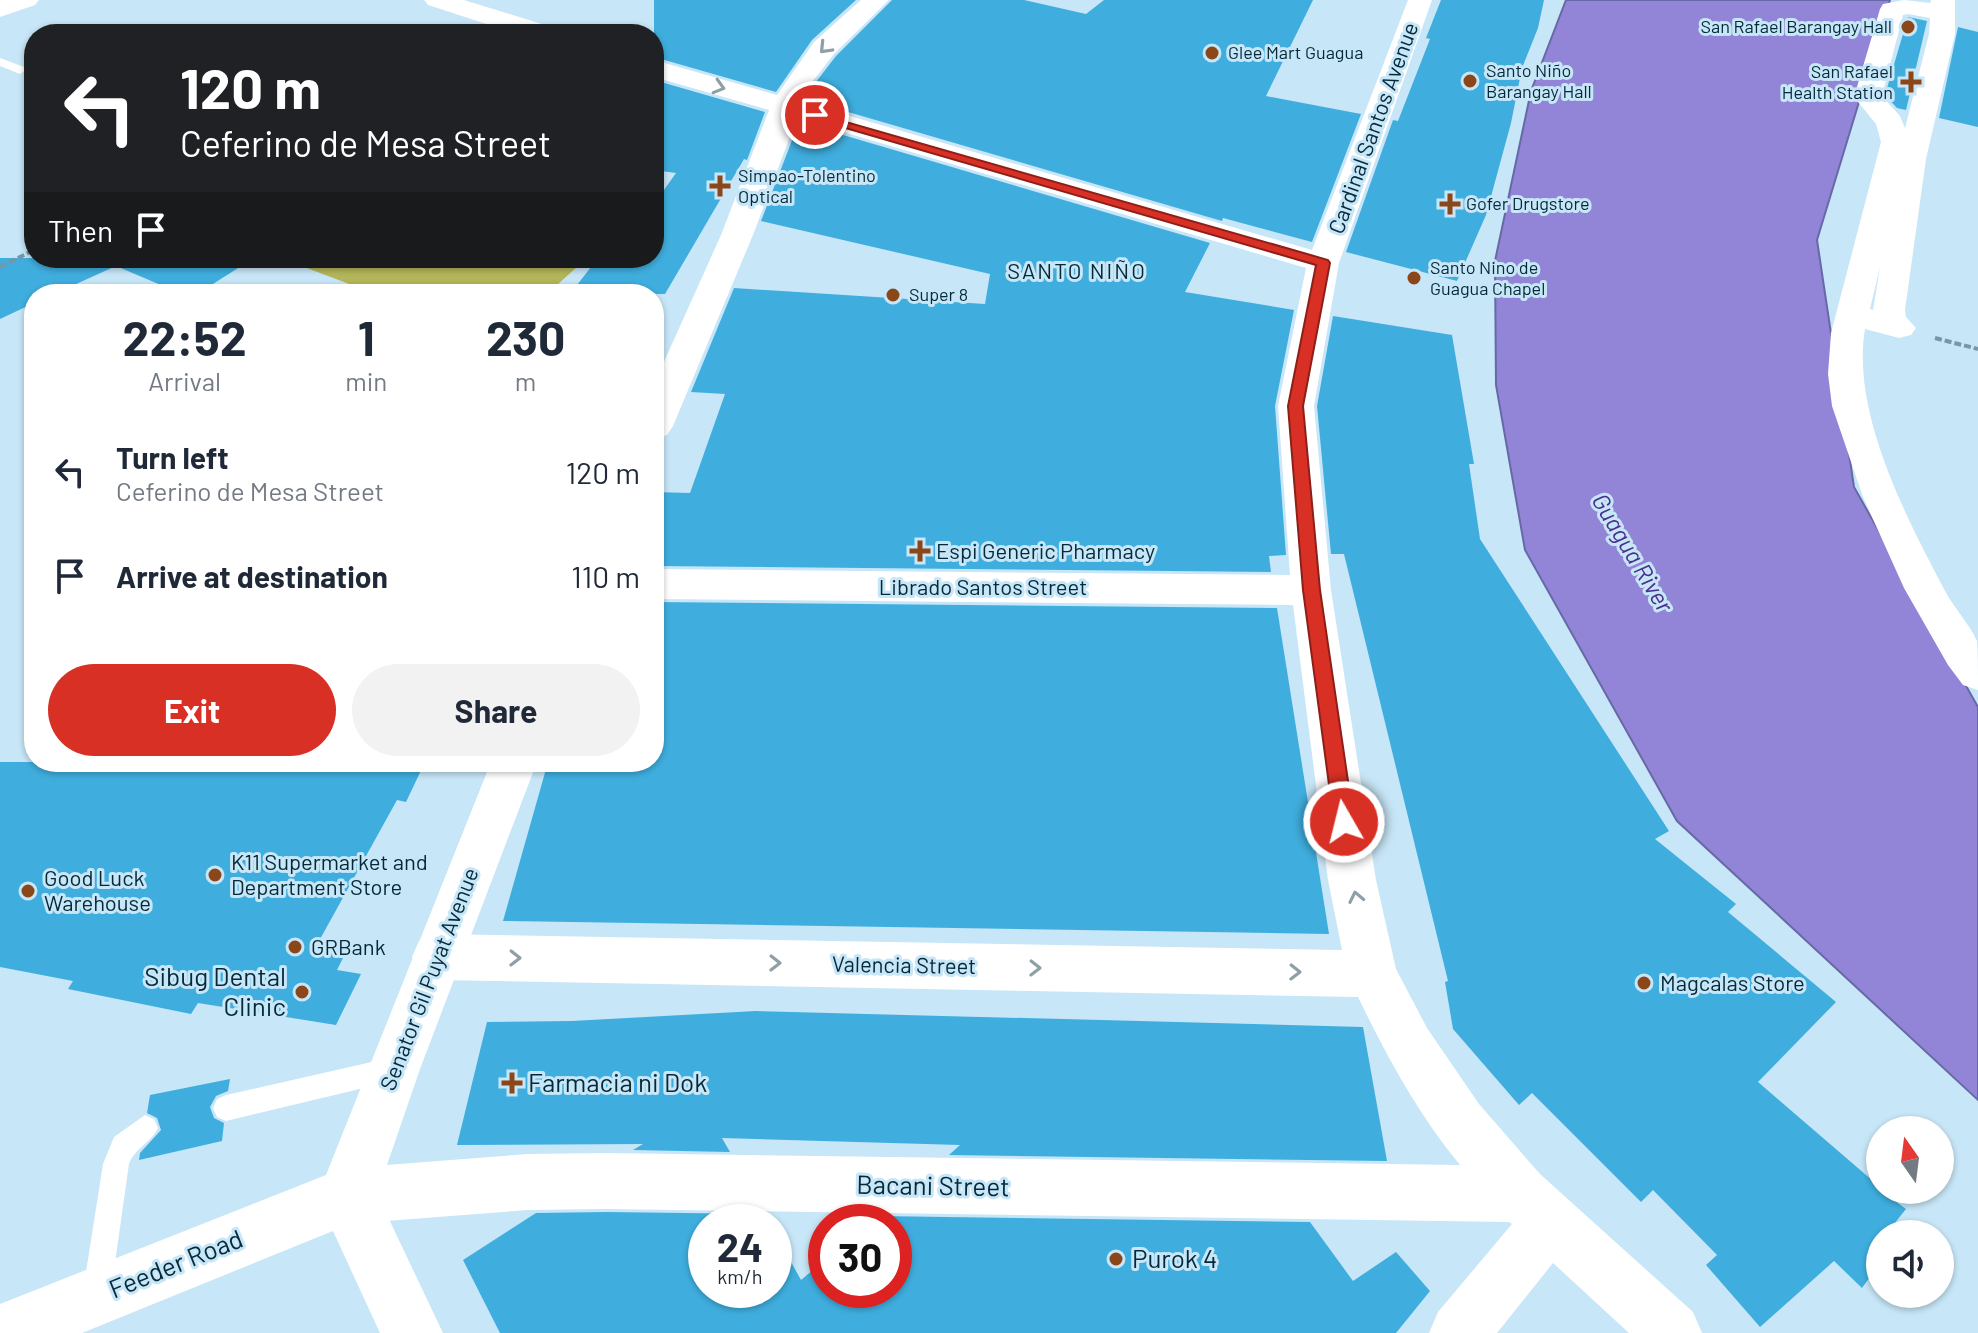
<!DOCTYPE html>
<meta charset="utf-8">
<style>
body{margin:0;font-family:Barlow,sans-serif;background:#f2f2f3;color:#1f2937;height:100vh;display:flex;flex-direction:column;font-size:30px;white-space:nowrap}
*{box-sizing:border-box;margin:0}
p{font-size:26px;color:#747a83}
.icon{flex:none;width:44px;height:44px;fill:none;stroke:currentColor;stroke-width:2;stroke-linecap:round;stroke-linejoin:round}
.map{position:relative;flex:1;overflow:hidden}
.drawer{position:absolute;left:24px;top:284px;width:640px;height:488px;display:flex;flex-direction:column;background:#fff;border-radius:32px;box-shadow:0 2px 6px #0004}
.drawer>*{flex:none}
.banner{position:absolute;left:24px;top:24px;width:640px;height:244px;border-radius:32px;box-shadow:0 2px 6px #0004;background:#202124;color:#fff;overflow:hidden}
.needle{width:52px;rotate:346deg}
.buttons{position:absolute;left:1866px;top:1116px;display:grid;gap:16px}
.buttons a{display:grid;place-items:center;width:88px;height:88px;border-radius:50%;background:#fff;box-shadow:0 2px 6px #0004;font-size:40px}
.speed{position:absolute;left:688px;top:1204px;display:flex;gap:16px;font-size:40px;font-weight:700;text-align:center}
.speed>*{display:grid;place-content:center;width:104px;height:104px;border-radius:50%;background:#fff;box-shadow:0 2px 6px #0004;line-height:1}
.speed small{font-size:20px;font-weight:400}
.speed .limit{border:12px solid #d22;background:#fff;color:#111}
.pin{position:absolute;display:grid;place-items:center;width:68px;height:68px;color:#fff;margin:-34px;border:4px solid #fff;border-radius:50%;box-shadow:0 2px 8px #0007}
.me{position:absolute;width:88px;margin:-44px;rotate:352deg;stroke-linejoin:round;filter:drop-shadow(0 0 6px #0008)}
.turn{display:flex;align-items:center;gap:28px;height:168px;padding:0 24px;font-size:36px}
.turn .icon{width:104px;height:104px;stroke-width:2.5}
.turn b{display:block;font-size:56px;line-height:68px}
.then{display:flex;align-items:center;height:76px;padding:0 24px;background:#0003;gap:16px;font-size:30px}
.eta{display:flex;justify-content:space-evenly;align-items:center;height:136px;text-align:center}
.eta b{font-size:48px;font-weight:700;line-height:56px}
.primary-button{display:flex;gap:16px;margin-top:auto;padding:16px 24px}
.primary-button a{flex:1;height:92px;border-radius:48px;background:#d93025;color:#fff;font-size:32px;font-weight:700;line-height:92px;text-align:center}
.primary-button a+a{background:#f2f2f3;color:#1f2937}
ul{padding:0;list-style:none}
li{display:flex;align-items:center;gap:24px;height:104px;padding:0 24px}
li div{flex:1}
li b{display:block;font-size:30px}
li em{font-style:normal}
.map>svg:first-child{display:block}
</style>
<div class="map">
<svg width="1978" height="1333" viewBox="0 0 1978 1333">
<rect width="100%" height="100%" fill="#c7e6f7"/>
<polygon fill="#b3b659" points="280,258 587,258 547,294 376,294"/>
<polygon fill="#9284d6" stroke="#6769a7" stroke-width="2" points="1566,0 1890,0 1817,240 1854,487 1978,707 1978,1100 1677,821 1525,550 1496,385 1495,261 1531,91"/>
<g fill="#3faede">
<polygon points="654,0 856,0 812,40 776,92 654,57"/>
<polygon points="892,0 1024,0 1086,14 1104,0 1313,0 1266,96 1361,114 1312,242 1223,218 1222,221 807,100 812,87 836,56"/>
<polygon points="1441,0 1544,0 1538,28 1522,68 1511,123 1486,215 1457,281 1346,252 1393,120 1398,121 1430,39 1426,38"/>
<polygon points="1908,17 1927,21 1906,110 1897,108 1885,95"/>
<polygon points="1958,27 1978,32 1978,127 1939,118"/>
<polygon points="654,80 765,112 747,160 744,159 665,294 570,294 598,258 654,258 654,204 676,173 654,170"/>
<polygon points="799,122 1210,243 1185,292 1294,310 1275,406 1286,555 1269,556 1271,572 654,566 654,492 690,493 725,394 691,392 734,288 985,304 990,274 761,221"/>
<polygon points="0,258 254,258 197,294 182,294 116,266 54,294 34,294 34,303 0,319"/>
<polygon points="1333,316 1452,335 1474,464 1469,464 1480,539 1669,831 1655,839 1736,904 1728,912 1836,1002 1758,1082 1880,1187 1880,1190 1906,1209 1886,1234 1880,1234 1880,1263 1862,1288 1834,1261 1760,1327 1706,1265 1717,1255 1653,1190 1641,1202 1532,1093 1519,1105 1453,1029 1445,982 1448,981 1344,554 1331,554 1317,406"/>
<polygon points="654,602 1277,608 1329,934 503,921 548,762 654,762"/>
<polygon points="0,762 425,762 406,802 397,800 319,941 349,946 337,970 361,974 336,1025 198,1003 191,1014 68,989 73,981 0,967"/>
<polygon points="756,1011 1363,1027 1387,1161 949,1155 960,1145 722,1138 730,1152 633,1150 643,1144 457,1145 487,1022 572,1021"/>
<polygon points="230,1079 228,1091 216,1096 210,1107 214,1118 224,1123 222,1141 139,1160 140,1153 161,1130 157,1118 147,1113 150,1095"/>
<polygon points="606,1212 765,1214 769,1222 706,1222 706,1290 774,1290 774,1231 801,1280 826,1259 826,1290 894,1290 894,1222 869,1222 876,1216 1310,1222 1353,1281 1396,1252 1430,1291 1396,1333 500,1333 463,1260 536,1213"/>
</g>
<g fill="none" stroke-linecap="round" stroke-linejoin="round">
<g stroke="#7597a7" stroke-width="4" stroke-dasharray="7 3" stroke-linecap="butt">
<polyline points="0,267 34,250"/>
<polyline points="1935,338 1978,349"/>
</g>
<g fill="#fff" fill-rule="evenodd">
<polygon points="0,58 24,67 26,70 20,74 0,66"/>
<polygon points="389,1058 398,1061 401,1070 398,1079 389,1082 226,1121 217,1117 213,1108 217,1099 226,1095"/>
<path d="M145,1115L154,1119L158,1128C151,1143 135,1148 129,1164L111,1291L107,1301L97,1305L87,1301L83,1291L103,1164L114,1137Z"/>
</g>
<g fill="#fff" fill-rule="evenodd">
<path d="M1408,0H1432L1339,263L1314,406L1331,590L1376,880L1396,969L1427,1028L1479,1104L1540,1174L1693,1312L1702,1333H1629L1553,1263L1497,1333H1429L1438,1312L1512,1224L1509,1222L606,1209L528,1210L347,1224L327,1216L319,1196L327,1176L347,1168L528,1154L606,1153L1460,1165C1418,1114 1387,1057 1358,997L437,980L419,973L412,957L419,941L437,934L1342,950L1328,880L1293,605L654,599V569L1290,575L1278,406L1306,268L775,112L771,106L775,100L785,98L795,100L1312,250Z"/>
<path d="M1904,0L1930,3L1931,0H1955V34L1926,159L1905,310L1906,317L1916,328L1911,335L1899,338L1865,329C1851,412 1906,517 1944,589C1953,607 1969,623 1977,641C1978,653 1978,676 1978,690L1963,685L1948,665L1904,588L1863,497L1832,406L1828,374L1831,333L1881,142L1876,124L1854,97L1880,9L1883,4ZM1908,14L1930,18L1929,34L1905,128L1900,116L1882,96L1903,15ZM1880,267L1873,310L1870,309Z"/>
</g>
<g fill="#fff" fill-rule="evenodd">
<polygon points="0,0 39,0 35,5 0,17"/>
<polygon points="424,0 464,0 555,28 559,34 518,34 428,5"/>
<polygon points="861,0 889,0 834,54 809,86 753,235 673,426 667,435 654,439 654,384 721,235 769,110 654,77 654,60 777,95 814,42"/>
<polygon points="491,762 537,762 420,1069 377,1194 443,1333 380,1333 333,1231 82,1333 0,1333 0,1304 326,1175"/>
</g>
</g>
<defs><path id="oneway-chevron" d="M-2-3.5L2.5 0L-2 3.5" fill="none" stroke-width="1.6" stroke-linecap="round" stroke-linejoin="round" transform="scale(2)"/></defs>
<g stroke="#8e9fa6">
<use href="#oneway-chevron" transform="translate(825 48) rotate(134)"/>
<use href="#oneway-chevron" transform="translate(719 87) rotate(16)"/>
<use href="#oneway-chevron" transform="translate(1356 897) rotate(-102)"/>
<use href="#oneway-chevron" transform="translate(515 958) rotate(1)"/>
<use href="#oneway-chevron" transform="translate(775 963) rotate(1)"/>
<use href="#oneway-chevron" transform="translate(1035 968) rotate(1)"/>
<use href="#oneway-chevron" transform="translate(1295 972) rotate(1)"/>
</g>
<polygon fill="#d93025" stroke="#8d1f18" stroke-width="2" points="811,112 1328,260 1330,263 1303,406 1320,590 1354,822 1351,828 1344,831 1337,828 1334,822 1303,590 1288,406 1316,265 811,118"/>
<g fill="#8b471a" stroke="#c7e6f7" stroke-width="3">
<circle cx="1908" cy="27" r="8"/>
<circle cx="1212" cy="53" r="8"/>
<circle cx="1470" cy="81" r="8"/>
<path d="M1907 70h8v8h8v8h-8v8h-8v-8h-8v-8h8z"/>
<path d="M716 174h8v8h8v8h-8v8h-8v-8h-8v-8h8z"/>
<path d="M1446 192h8v8h8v8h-8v8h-8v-8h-8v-8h8z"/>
<circle cx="1414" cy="278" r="8"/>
<circle cx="893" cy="295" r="8"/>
<path d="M916 539h8v8h8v8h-8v8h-8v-8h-8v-8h8z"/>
<circle cx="215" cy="875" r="8"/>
<circle cx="28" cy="891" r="8"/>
<circle cx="295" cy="947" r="8"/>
<circle cx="1644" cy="983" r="8"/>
<circle cx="302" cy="992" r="8"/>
<path d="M508 1071h8v8h8v8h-8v8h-8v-8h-8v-8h8z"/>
<circle cx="1116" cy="1259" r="8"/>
</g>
<g text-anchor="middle" stroke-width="6" stroke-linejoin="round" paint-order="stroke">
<g font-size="18" fill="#042a39" stroke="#c7e6f7" text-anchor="start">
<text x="1892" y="33" text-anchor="end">San Rafael Barangay Hall</text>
<text x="1228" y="59">Glee Mart Guagua</text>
<text x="1486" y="77">Santo Niño<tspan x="1486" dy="21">Barangay Hall</tspan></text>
<text x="1893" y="78" text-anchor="end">San Rafael<tspan x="1893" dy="21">Health Station</tspan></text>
<text x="738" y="182">Simpao-Tolentino<tspan x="738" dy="21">Optical</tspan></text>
<text x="1466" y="210">Gofer Drugstore</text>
<text x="1430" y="274">Santo Nino de<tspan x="1430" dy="21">Guagua Chapel</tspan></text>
<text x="909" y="301">Super 8</text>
</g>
<g font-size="22" fill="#042a39" stroke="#c7e6f7">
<text transform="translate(1373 128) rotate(-70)" y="8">Cardinal Santos Avenue</text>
<text x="983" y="595">Librado Santos Street</text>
<text transform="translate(904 965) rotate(1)" y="8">Valencia Street</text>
<text transform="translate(429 979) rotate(-69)" y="8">Senator Gil Puyat Avenue</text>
</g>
<g font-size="22" letter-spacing="2" fill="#042a39" stroke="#c7e6f7">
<text x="1077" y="279">SANTO NIÑO</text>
</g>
<g font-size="22" fill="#042a39" stroke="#c7e6f7" text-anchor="start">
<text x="936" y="559">Espi Generic Pharmacy</text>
<text x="231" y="870">K11 Supermarket and<tspan x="231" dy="25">Department Store</tspan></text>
<text x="44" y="886">Good Luck<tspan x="44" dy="25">Warehouse</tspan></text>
<text x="311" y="955">GRBank</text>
<text x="1660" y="991">Magcalas Store</text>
</g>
<g font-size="24" font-style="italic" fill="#492f8e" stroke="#c7e6f7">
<text transform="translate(1632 553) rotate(59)" y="8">Guagua River</text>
</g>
<g font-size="26" fill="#042a39" stroke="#c7e6f7" text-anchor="start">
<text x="286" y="986" text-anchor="end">Sibug Dental<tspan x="286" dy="30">Clinic</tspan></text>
<text x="528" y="1092">Farmacia ni Dok</text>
<text x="1132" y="1268">Purok 4</text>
</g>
<g font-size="26" fill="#042a39" stroke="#c7e6f7">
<text transform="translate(933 1186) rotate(1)" y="9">Bacani Street</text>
<text transform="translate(176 1264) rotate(-22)" y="9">Feeder Road</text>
</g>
</g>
</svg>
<div class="buttons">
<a><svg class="needle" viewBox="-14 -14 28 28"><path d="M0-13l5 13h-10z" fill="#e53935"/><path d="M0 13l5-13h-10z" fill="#747a83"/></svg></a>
<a><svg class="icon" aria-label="sound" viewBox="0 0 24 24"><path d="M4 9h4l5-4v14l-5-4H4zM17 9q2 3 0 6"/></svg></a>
</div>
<div class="speed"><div>24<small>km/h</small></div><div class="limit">30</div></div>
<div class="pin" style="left:815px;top:115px;background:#d93025"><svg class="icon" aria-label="arrive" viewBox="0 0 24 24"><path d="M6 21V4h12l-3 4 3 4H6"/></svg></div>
<svg class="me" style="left:1344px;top:822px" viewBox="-20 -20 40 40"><circle r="17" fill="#d93025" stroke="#fff" stroke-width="3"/><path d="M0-11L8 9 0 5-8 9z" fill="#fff"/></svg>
<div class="banner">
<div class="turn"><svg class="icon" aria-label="left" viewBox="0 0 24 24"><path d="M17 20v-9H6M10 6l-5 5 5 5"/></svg><div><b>120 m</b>Ceferino de Mesa Street</div></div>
<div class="then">Then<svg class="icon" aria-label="arrive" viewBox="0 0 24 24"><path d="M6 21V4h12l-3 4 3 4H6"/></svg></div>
</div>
<section class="drawer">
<div class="eta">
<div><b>22:52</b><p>Arrival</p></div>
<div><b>1</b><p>min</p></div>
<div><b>230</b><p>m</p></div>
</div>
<ul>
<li><svg class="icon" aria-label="left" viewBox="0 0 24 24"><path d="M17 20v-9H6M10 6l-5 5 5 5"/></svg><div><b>Turn left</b><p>Ceferino de Mesa Street</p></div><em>120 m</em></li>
<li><svg class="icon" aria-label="arrive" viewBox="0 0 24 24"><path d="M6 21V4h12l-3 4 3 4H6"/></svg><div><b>Arrive at destination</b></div><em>110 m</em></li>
</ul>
<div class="primary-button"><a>Exit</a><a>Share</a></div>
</section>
</div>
